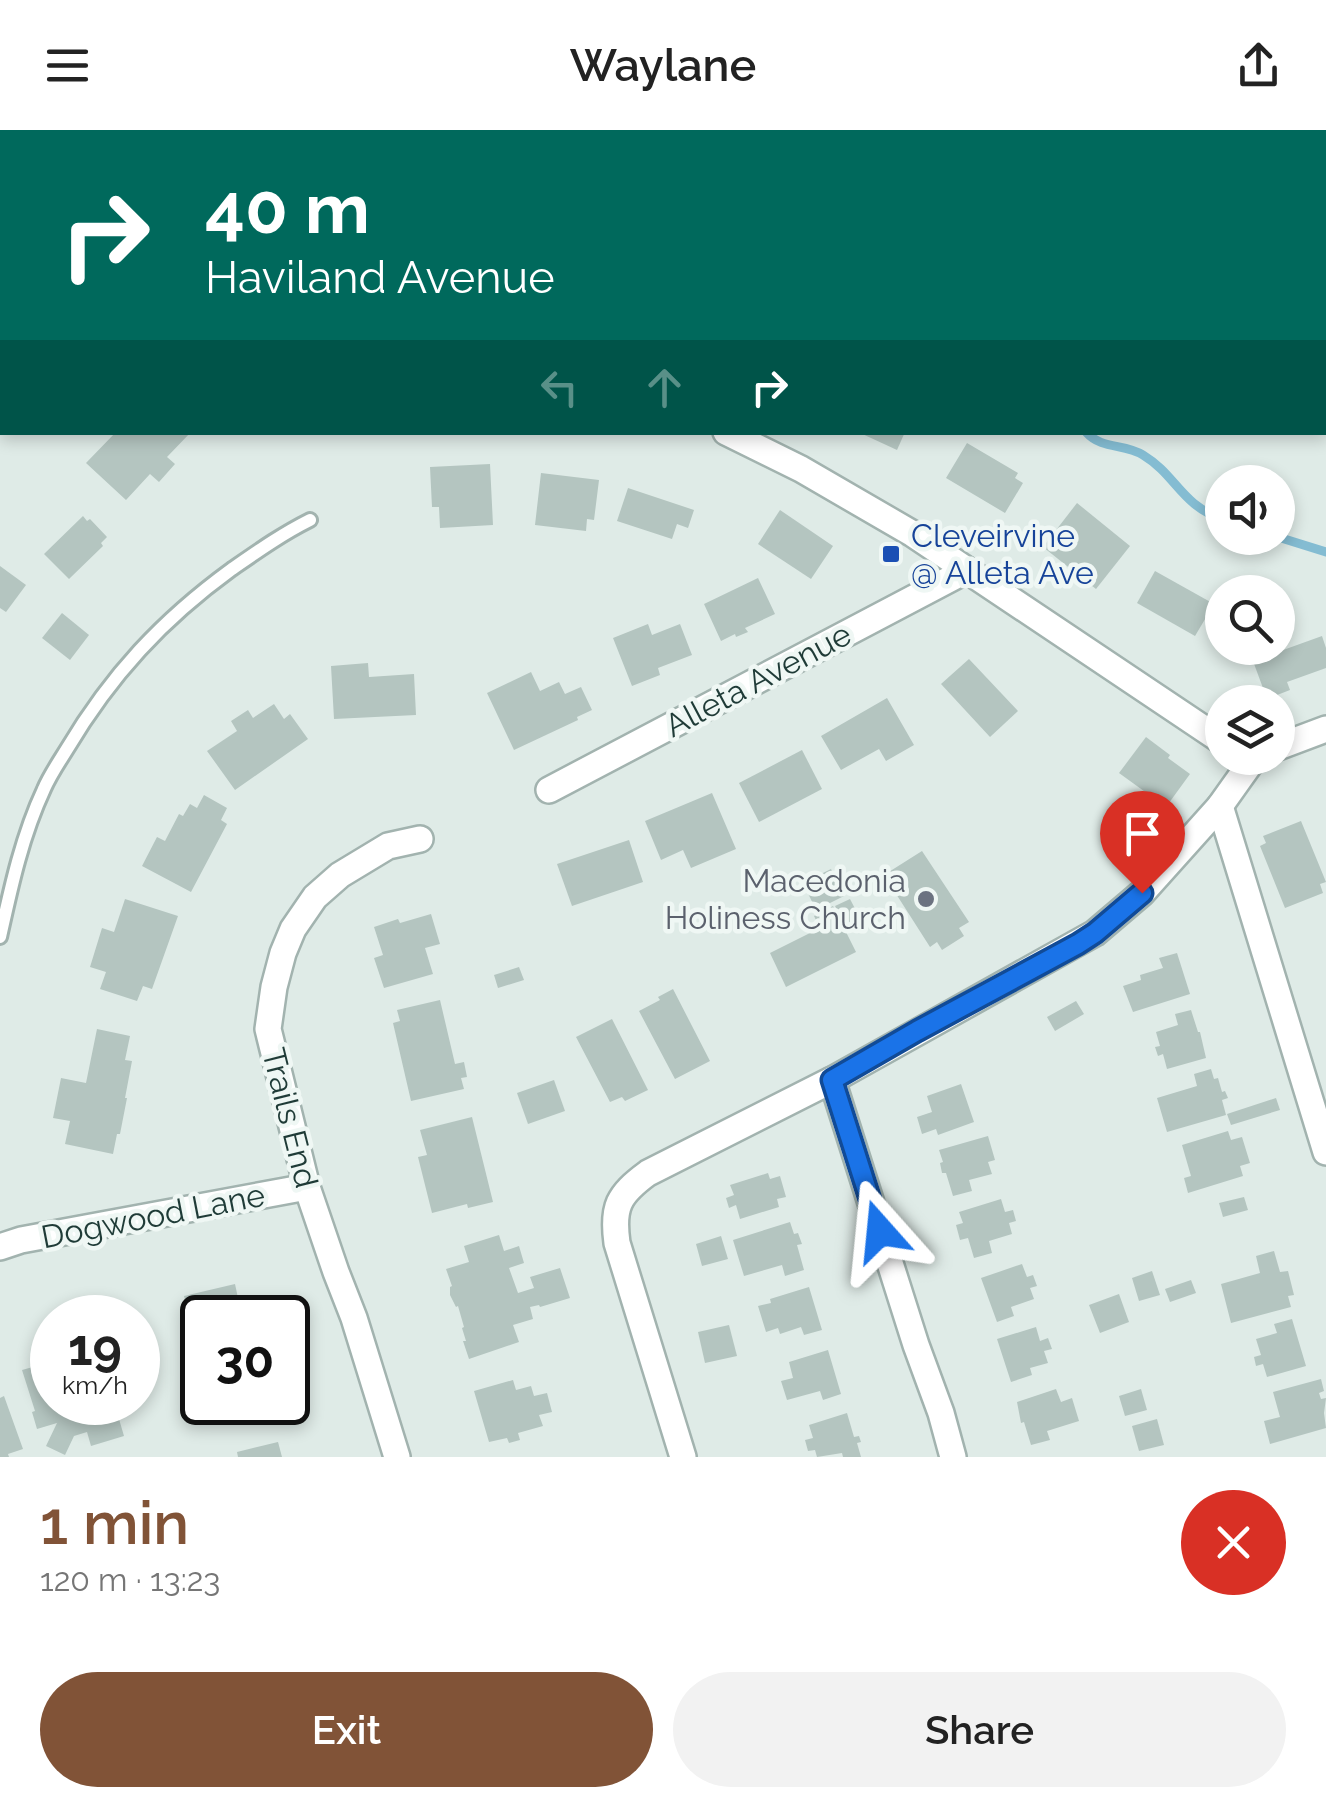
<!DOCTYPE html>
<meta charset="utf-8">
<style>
body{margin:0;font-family:Raleway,sans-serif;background:#f2f2f2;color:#222;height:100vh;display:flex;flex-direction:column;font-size:38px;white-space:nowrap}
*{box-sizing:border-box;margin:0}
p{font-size:32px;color:#767676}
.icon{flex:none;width:55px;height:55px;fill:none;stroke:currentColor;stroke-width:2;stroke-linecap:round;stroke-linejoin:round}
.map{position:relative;height:1327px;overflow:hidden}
.panel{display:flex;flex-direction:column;background:#fff;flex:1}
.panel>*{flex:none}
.guide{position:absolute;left:0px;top:0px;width:1328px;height:305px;box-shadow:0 5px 15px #0003;background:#00695c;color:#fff;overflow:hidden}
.controls{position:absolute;left:1205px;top:335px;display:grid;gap:20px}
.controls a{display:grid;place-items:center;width:90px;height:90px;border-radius:50%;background:#fff;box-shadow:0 5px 15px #0003;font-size:50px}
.speed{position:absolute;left:30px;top:1165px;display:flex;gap:20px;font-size:50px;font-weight:700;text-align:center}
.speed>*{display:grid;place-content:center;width:130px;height:130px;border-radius:50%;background:#fff;box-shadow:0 5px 15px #0003;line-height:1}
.speed small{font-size:25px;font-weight:400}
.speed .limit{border:5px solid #111;border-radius:15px;background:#fff;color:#111}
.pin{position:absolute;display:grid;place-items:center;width:85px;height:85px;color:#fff;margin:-102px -42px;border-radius:50% 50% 50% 0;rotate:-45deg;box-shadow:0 0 10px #0007}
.pin .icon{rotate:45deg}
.me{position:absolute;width:110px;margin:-55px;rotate:342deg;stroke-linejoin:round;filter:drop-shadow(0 0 8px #0008)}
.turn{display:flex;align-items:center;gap:35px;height:210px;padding:0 40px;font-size:45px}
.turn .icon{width:130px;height:130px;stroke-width:2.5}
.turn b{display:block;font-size:70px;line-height:85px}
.lanes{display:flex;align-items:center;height:95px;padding:0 40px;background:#0003;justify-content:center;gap:50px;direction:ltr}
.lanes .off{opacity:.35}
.round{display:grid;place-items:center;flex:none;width:105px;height:105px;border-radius:52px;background:#f2f2f2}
.overview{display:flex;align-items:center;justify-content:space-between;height:170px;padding:0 40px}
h1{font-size:60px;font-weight:600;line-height:75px;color:#815337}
.primary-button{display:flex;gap:20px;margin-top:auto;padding:20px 40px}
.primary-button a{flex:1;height:115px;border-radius:60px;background:#815337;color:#fff;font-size:40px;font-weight:600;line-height:115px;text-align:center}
.primary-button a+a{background:#f2f2f2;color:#222}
header{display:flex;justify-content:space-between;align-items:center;height:130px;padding:0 40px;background:#fff;font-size:45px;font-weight:600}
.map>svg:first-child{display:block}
</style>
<header><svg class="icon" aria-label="menu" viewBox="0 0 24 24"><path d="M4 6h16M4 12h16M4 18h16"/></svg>Waylane<svg class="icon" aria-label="share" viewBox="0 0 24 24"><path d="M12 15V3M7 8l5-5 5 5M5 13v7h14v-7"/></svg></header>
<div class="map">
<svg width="1326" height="1327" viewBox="0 0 1326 1327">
<rect width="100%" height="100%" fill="#dfebe7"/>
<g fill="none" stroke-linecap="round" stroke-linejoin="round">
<g stroke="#84bcd2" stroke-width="9">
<polyline points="558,0 560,2"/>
<path d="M1086,302C1102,320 1124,313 1143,325C1176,345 1181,375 1222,389"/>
<polyline points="1278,407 1326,422"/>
</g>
</g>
<g fill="#b4c5c0">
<polygon points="116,302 191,302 167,327 175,334 159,352 150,344 126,370 86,333"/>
<polygon points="858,302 905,302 897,320"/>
<polygon points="967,313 1018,343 1015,348 1023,353 1005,383 946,348"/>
<polygon points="490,334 493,395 440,398 439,377 432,377 430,337"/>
<polygon points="541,343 599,350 594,390 587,389 586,401 535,395"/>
<polygon points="628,358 694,380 688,398 677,394 672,409 617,391"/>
<polygon points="1077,373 1130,416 1096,459 1043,417"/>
<polygon points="780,380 833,416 811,449 758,414"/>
<polygon points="83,386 87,391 90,389 107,407 101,413 103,416 69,449 44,424"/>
<polygon points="0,436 26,455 6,482 0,478"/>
<polygon points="1155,441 1214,474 1195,506 1137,473"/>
<polygon points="758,448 775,484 745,498 748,502 736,507 735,504 721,511 704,474"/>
<polygon points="62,483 89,505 70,530 42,508"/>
<polygon points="648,494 652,505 680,494 692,525 658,538 660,545 632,556 613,508"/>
<polygon points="1322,506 1326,518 1326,538 1287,552 1290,560 1267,569 1253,531"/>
<polygon points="969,529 1018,581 990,607 941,554"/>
<polygon points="368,533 369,547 414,544 416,585 334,589 331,536"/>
<polygon points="531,542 540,561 559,552 565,564 581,557 592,580 577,587 578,590 514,620 487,563"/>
<polygon points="887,568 914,615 886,631 879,619 841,640 821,606"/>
<polygon points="274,574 284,589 290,584 308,609 235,660 207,621 237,601 231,591 248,580 253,588"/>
<polygon points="1146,607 1170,625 1168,628 1190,644 1166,677 1119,643"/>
<polygon points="802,620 822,659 759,692 739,653"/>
<polygon points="712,663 736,719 691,738 683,720 661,730 645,691"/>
<polygon points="204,665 227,678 221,690 227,694 191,762 142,736 157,707 165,711 179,684 183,686 190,674 197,678"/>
<polygon points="1301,691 1326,752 1320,754 1323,763 1285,778 1260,716 1266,713 1263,706"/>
<polygon points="629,710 643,752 572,776 557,734"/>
<polygon points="922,721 969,792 959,798 964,806 942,820 937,812 930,817 884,745"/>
<polygon points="831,739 844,766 816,780 803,753"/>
<polygon points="125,769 178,786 152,859 143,856 137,871 100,859 106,842 90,837 102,798 114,802"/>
<polygon points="850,769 862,792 848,800 835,776"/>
<polygon points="833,776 856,822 786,857 770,823 820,798 814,786"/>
<polygon points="431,784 440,814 425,818 433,844 384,858 374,828 383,825 374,797 398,789 400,793"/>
<polygon points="1177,823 1190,864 1133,882 1123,856 1141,850 1140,845 1163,838 1159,828"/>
<polygon points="519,837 524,850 498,858 494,845"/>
<polygon points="673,859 710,931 675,949 639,881 660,870 658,867"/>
<polygon points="440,870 455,934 464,932 467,947 461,948 464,959 411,971 393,893 400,891 397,880"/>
<polygon points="1076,871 1084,884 1055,901 1047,887"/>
<polygon points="1191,880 1198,902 1200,902 1206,928 1167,939 1163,924 1158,926 1155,917 1160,916 1156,902 1178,895 1175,884"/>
<polygon points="612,889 648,960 625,971 622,967 610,972 576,907"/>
<polygon points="97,899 130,906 125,930 132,931 125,968 127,968 120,1004 117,1004 113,1024 65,1014 70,991 53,988 61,948 86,953"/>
<polygon points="1211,939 1214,949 1218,948 1222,962 1225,961 1228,968 1222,970 1226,985 1167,1002 1157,968 1197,956 1194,944"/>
<polygon points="554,950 565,981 528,994 517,963"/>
<polygon points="961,954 974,992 938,1005 936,999 922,1004 917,987 932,982 927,966"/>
<polygon points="1276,968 1280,980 1231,995 1227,984"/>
<polygon points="472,987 493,1072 468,1078 467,1074 432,1083 418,1027 427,1025 420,1000"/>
<polygon points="1228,1001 1231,1010 1242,1007 1250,1033 1240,1036 1243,1046 1188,1063 1184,1048 1191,1046 1182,1015"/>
<polygon points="988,1006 995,1030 988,1032 992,1044 969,1050 972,1061 953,1066 946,1043 942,1043 940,1033 943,1032 939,1020"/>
<polygon points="768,1043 770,1049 780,1046 786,1067 777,1069 779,1077 740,1089 736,1075 729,1078 726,1068 734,1065 730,1055"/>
<polygon points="1244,1067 1248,1080 1223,1087 1219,1073"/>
<polygon points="1001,1069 1005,1082 1013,1080 1016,1091 1009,1093 1012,1104 989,1111 992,1123 974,1128 968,1108 960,1110 956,1095 963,1093 959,1082"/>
<polygon points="790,1092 794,1104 798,1103 802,1114 797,1115 804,1140 785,1146 782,1135 744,1146 733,1110"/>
<polygon points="499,1105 504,1121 519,1116 524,1133 509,1138 518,1163 534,1158 530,1147 560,1138 570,1168 540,1177 539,1175 530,1177 533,1189 513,1195 519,1212 469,1229 463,1211 466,1211 462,1198 464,1197 458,1176 456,1177 450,1165 450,1157 452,1156 446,1139 469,1132 464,1116"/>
<polygon points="721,1106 728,1129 702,1136 696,1114"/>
<polygon points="1274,1121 1280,1142 1288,1141 1294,1165 1288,1166 1291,1177 1231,1193 1221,1154 1260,1143 1256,1126"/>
<polygon points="1022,1134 1027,1147 1033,1145 1037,1156 1030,1158 1034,1169 1011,1177 1014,1186 997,1192 981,1148"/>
<polygon points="1152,1141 1160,1165 1139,1171 1132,1148"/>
<polygon points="1191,1150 1196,1163 1170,1172 1165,1159"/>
<polygon points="235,1154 238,1168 247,1167 251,1188 202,1188 202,1228 199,1229 184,1166"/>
<polygon points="809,1157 822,1200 804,1205 801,1197 780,1204 778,1198 766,1202 758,1176 771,1173 770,1169"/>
<polygon points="1119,1164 1129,1192 1100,1203 1089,1175"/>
<polygon points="1292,1189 1306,1236 1267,1247 1263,1234 1256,1236 1254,1227 1261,1225 1256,1209 1277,1203 1274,1194"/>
<polygon points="729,1195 737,1226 705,1233 698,1202"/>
<polygon points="1036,1197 1040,1211 1048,1208 1052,1219 1044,1221 1048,1233 1030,1238 1032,1245 1011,1252 997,1209"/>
<polygon points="828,1220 841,1264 823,1270 820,1261 787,1270 781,1251 793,1248 789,1232"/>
<polygon points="52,1225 52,1272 114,1272 124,1306 91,1316 87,1302 74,1306 65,1325 46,1316 57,1293 37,1299 32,1282 35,1281 22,1240 47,1233 45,1227"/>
<polygon points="1321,1249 1324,1261 1319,1263 1321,1269 1326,1268 1324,1283 1326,1298 1270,1314 1264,1291 1280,1287 1273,1262"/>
<polygon points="513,1250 516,1260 531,1256 534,1266 547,1263 552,1282 539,1285 543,1296 518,1303 520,1310 509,1313 507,1308 489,1312 474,1261"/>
<polygon points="1056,1259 1061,1272 1072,1268 1079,1291 1047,1301 1050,1310 1031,1315 1024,1292 1021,1293 1017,1272"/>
<polygon points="1141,1259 1147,1280 1125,1286 1119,1266"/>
<polygon points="4,1266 23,1319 8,1324 9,1327 0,1327 0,1268"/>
<polygon points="847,1283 854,1307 859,1306 861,1312 857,1313 861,1327 843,1327 842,1323 817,1327 815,1320 808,1321 805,1310 813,1308 809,1295"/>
<polygon points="1157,1289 1164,1315 1139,1321 1132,1296"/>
<polygon points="278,1312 282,1327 238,1327 237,1322"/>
</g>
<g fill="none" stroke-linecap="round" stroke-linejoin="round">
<defs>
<g id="lane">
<polyline points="799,2 800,0"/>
<path d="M0,807C11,757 22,706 44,659C50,645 59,632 67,619C111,545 162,490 232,439C258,421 282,404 310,390"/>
</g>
<g id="street">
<polyline points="227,0 229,2"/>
<polyline points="1105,0 1108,2"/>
<polyline points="119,2 121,0"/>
<polyline points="1325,152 1326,153"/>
<polyline points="0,165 2,162"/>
<polyline points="726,302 801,339 913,404 1222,611"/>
<polyline points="1278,617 1326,599"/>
<polyline points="549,660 967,440"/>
<polyline points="1220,676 1326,1022"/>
<polyline points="832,950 916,1215 941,1283 953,1327"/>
<polyline points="0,1117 21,1110 307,1057"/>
<polyline points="397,1327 354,1188 336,1142 307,1057 268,899 274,857 283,823 293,799 315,767 340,745 388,716 420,709"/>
<path d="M683,1327L617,1113C612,1077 618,1065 648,1043L832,950L1095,803L1142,763L1220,676L1252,631L1257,628"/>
</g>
</defs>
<use href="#lane" stroke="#a2b3af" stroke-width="18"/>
<use href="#street" stroke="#a2b3af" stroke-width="30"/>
<use href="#lane" stroke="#fff" stroke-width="12"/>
<use href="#street" stroke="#fff" stroke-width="25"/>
</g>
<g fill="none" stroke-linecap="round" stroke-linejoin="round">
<defs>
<polyline id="route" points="880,1101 832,950 917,901 1078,814 1095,803 1142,763"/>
</defs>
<use href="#route" stroke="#114b97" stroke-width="25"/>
<use href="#route" stroke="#1a73e8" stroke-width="18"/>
</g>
<rect fill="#1a4fb4" stroke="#eff7f4" stroke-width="4" x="881" y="414" width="20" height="20" rx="5"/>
<circle fill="#6b7280" stroke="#eff7f4" stroke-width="4" cx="926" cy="769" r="10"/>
<g text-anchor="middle" stroke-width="9" stroke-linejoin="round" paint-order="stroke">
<g font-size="32" fill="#164399" stroke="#eff7f4" text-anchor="start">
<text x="911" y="417">Cleveirvine<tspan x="911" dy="37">@ Alleta Ave</tspan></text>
</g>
<g font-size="32" fill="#1f3b37" stroke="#eff7f4">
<text transform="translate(758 550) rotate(-28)" y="11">Alleta Avenue</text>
<text transform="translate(290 988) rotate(76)" y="11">Trails End</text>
<text transform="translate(153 1086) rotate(-11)" y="11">Dogwood Lane</text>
</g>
<g font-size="32" fill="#5b616d" stroke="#eff7f4" text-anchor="end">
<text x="906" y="762">Macedonia<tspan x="906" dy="37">Holiness Church</tspan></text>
</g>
</g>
</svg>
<div class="controls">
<a><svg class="icon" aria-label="sound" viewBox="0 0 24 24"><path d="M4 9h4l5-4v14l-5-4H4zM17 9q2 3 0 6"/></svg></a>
<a><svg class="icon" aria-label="search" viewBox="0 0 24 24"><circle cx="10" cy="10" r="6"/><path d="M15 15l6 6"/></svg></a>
<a><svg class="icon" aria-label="layers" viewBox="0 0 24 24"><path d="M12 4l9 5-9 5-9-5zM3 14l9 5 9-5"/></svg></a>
</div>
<div class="speed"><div>19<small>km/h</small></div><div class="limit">30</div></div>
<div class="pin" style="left:1142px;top:763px;background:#d93025"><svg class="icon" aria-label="arrive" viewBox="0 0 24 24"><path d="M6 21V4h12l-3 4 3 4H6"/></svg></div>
<svg class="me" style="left:880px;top:1101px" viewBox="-20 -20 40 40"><path d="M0-17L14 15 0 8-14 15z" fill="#1a73e8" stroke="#fff" stroke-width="4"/></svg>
<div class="guide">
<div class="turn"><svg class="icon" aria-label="right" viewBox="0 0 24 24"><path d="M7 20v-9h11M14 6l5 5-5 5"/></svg><div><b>40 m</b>Haviland Avenue</div></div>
<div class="lanes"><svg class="icon off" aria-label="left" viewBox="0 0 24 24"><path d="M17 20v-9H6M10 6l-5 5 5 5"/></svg><svg class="icon off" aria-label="ahead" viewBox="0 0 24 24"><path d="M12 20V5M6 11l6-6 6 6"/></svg><svg class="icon" aria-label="right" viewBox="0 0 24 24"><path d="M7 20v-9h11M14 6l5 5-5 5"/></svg></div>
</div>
</div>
<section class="panel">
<div class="overview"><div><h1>1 min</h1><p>120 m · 13:23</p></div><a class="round" style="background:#d93025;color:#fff"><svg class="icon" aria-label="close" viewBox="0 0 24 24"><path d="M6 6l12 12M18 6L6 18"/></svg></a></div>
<div class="primary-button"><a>Exit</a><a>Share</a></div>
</section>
